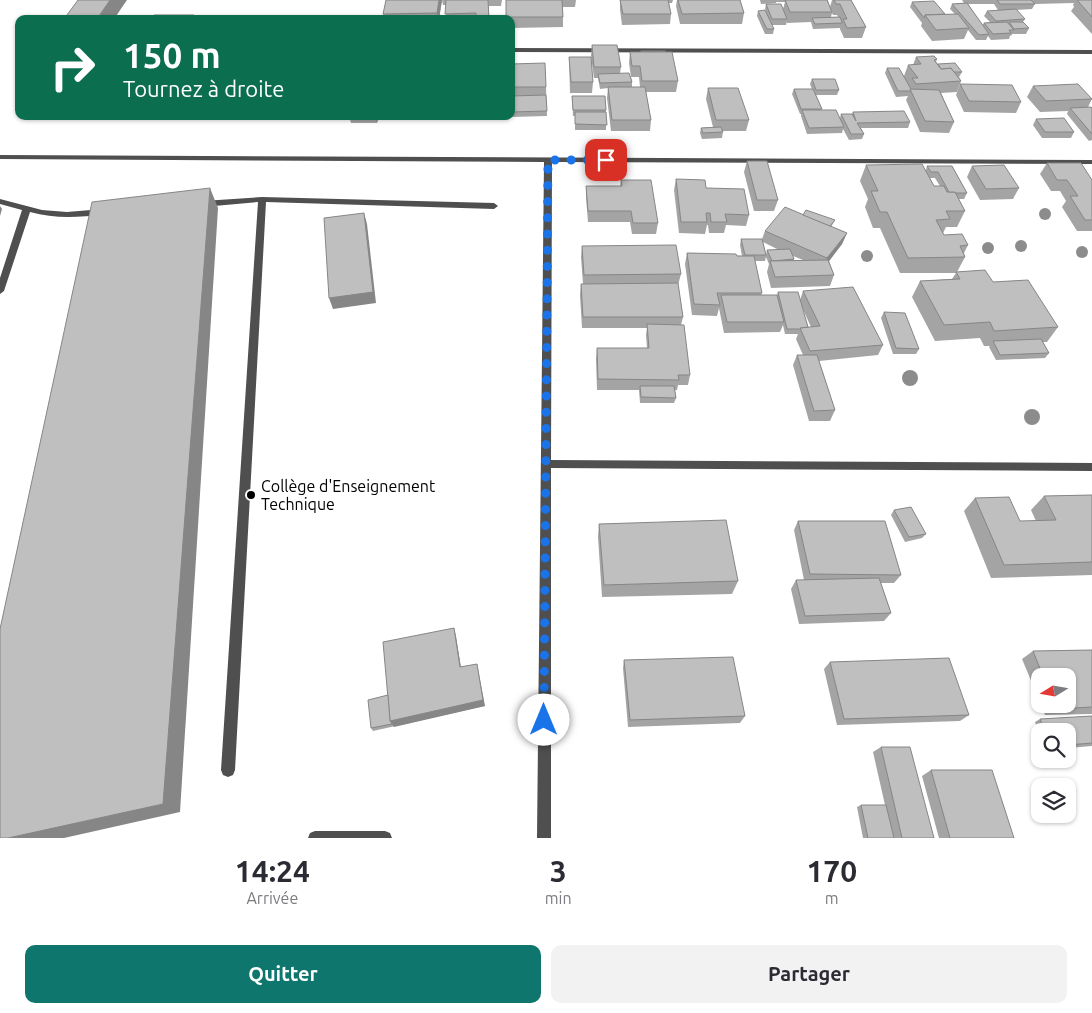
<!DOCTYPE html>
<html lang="fr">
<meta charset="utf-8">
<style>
body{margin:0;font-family:Ubuntu,sans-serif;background:#f2f2f3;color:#2b2b33;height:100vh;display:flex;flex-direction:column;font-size:19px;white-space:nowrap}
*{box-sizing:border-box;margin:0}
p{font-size:16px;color:#7c7c81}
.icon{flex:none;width:28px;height:28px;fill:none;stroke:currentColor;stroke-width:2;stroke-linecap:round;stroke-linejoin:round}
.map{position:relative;height:838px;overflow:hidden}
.side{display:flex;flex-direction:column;background:#fff;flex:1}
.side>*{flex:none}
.top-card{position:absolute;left:15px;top:15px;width:500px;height:105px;border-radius:10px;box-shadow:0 1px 4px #0004;background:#0b6e4f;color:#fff;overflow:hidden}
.needle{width:32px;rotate:259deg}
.buttons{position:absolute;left:1031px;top:668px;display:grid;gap:10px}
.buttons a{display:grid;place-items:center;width:45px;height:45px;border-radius:10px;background:#fff;box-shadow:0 1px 4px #0004;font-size:25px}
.pin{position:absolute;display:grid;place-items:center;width:42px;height:42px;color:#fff;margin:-21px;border-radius:10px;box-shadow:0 2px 8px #0006}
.me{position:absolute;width:55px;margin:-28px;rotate:0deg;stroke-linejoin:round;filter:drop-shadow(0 0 4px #0008)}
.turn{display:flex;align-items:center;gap:18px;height:105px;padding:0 25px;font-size:22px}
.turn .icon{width:65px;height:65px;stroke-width:2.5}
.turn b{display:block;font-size:35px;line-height:42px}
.eta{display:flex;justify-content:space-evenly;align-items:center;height:85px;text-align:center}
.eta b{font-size:30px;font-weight:700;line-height:35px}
.cta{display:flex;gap:10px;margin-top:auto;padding:10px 25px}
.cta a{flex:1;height:58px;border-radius:10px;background:#0f766e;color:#fff;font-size:20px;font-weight:700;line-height:58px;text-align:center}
.cta a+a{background:#f2f2f3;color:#2b2b33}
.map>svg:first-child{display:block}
</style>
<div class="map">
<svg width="1092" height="838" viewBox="0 0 1092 838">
<rect width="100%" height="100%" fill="#fff"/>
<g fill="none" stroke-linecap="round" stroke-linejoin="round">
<g fill="#4f4f4f" fill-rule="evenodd">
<polygon points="262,197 494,203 498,206 494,209 266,202 235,770 233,775 228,777 223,775 221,770 258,202 203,207 199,204 203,201"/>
<path d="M0,199L42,210L67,212L103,209L107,212L103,215C78,217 54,219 30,212L4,291L0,294V278L22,210L0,204Z"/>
<polygon points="315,831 385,831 390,833 392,838 308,838 310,833"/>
</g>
<g fill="#4f4f4f" fill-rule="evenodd">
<polygon points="511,48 1092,50 1092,54 511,52"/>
<polygon points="0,155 1092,160 1092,164 552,162 551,460 1092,463 1092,471 551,468 551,838 537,838 544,162 0,159"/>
</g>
</g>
<g fill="#8c8c8c">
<circle cx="1045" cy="214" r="6"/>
<circle cx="1021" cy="246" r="6"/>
<circle cx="988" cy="248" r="6"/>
<circle cx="1082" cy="252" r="6"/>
<circle cx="867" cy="256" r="6"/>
<circle cx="910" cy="378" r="8"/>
<circle cx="1032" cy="417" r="8"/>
</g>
<g fill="#a4a4a4" fill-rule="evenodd">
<polygon points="386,0 442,0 439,19 384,19 383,14"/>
<polygon points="442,0 502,0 501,6 489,6 489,19 446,19 446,5 443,5"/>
<polygon points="506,0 576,0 575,7 563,7 563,27 511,28 511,19 506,19"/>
<polygon points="620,0 673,0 672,3 669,3 671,14 670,24 622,25 620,10"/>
<polygon points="677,0 740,0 744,13 742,24 680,24 676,6"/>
<path d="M760,0H828V1L830,7L832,0H851L866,27L862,38H844L840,29V28L813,29L811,22L787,23V21L786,25H772L774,29L773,34H765L757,16L758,11H766L765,9L766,4L783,9L785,2H776V3L761,4ZM832,13L833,15H837L838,17H831Z"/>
<path d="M962,0H1092V34L1071,11L1074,7L1073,5L1074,3L1035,4L1032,9L1016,10L1025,19L1023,22L1029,28L1026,34H1012V35L1010,36L1009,39L991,40L988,36L986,40H976L968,30L964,39L932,41L921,26L922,23L910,7L912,2L945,14H955L950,9L952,4L964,3ZM968,4H994L998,10L987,11L984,16L990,22L984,23L982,25Z"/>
<path d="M592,45L621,67L620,73L631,77L629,63L630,52L678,81L676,92H646L651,120L650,131H611L607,98L608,88L600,89L598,78H594L591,56ZM631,77H639L640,87H632V82Z"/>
<polygon points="569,57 593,82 592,93 570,93"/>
<polygon points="916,57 937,59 936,62 938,64 962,72 959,77 961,81 957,92 941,93 954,122 949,133 920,132 906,100 908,96 896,97 885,73 887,68 904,76 908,65 913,65"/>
<polygon points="511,64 546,87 547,116 511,117"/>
<polygon points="812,79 839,90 837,95 816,95 822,109 821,110 840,118 841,114 852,114 853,112 910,122 908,128 861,128 864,134 862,139 849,140 843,129 842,133 807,134 801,116 801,114 800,114 792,94 794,89 812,89 810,84"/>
<polygon points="960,84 1021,102 1016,113 964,112 956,95"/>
<polygon points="1033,86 1092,99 1088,107 1092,108 1092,140 1089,141 1067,114 1068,111 1040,112 1027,97"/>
<polygon points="708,88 749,120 746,131 723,131 722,138 702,139 700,133 701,128 713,127 706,99"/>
<polygon points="572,96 606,110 606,130 575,130 575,116 573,116"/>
<polygon points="349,116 419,116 419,119 378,119 377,123 351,123"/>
<polygon points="422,116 478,116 478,117 422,118"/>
<polygon points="1036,119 1074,132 1071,138 1042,138 1033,125"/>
<polygon points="747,161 778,200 774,211 754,211 744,172"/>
<polygon points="1047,163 1092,180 1092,231 1077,231 1062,207 1066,201 1060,191 1051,191 1040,174"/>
<path d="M866,165L926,170L927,166H952L967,193L964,199H958L965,211L957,227H946L943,233L944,235L968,245L964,253L965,257L957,272L993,282L1058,327L1047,342H1043L1049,353L1045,358L996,360L989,347L990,346H984L980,338L935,341L912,297L920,281L952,279L956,273H900L880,228H873L865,207L868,199L860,181ZM930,178H935L940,186H934Z"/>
<polygon points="972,166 1019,188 1013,199 980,200 967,177"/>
<polygon points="676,179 706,188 749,215 746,226 726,225 724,233 709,233 708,225 707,225 705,234 679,233 674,190"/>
<polygon points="621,180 658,223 656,234 632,234 630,222 588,222 586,197 586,186 620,186"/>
<path d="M803,215L835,220L831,227L847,233L842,244L829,261L834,275L830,286L771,288L767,272L769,264L766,257L765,261H754L762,293L761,295H777L778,292L800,300L803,291L883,345L878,355L819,361L835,410L830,421H809L793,365L797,355H803L796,339L798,334H785L783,325L780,332L724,333L719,308L717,316L692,315L685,264L687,253L742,256L740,245L741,239H762L765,231ZM763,242L779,250H767L766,255ZM793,256L803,260H794V259ZM802,307L811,327H808Z"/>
<polygon points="582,246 681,274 678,285 683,317 681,325 690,375 688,385 678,385 677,390 675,390 676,398 674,403 640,403 639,390 597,390 596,359 597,348 647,348 646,335 647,328 582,328 580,295 581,284 583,284 581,257"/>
<polygon points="884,312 919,349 916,354 893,354 881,318"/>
<polygon points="1092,495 1092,575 991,578 964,511 975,498 1020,521 1036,521 1031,510 1044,496"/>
<polygon points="894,510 926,534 922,538 905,542 891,515"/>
<polygon points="798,521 901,575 894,583 881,583 891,613 884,621 799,624 791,589 796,580 804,580 794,530"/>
<polygon points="599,524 738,581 732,594 602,597 598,537"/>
<polygon points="454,628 461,667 485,706 373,731 371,728 388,695"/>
<polygon points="1092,650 1092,714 1045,715 1041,704 1068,704 1068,676 1040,676 1040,702 1022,659 1033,651"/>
<polygon points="624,660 745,716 740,723 628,727 623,668"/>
<polygon points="830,662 969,715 960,721 837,725 824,669"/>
<polygon points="1092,716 1092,746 1068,748 1068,731 1040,731 1040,735 1035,722 1040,719"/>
<polygon points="881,747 934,838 863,838 857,807 861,805 885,805 873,752"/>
<polygon points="931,770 1014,838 939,838 922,776"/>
</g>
<g fill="#868686">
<polygon points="110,0 127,0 114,19 97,19"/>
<polygon points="439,0 442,0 439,19 438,19 437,13"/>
<polygon points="376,116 378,116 378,119 377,123"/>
<polygon points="210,188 218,208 180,812 64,838 8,838"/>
<polygon points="0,206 2,209 0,216"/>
<polygon points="364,213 367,224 376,303 333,309 329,298"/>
<polygon points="847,233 842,244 823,269 827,258"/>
<polygon points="454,628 456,636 462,675 460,667"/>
<polygon points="477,664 485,706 394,727 390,721"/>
</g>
<g fill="#bfbfbf" stroke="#868686">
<polygon points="78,0 110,0 97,19 64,19"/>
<polygon points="386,0 439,0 437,13 383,14"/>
<polygon points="446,0 488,0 489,19 476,19 476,13 445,14"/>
<polygon points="506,0 562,0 563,17 506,17"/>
<polygon points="620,0 668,0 671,14 623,14"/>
<polygon points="678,0 740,0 744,13 682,14"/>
<polygon points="785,0 827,0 832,12 790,12"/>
<polygon points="834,0 851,0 866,27 847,28 843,19 847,19 840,4 836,4"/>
<polygon points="997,0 1031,0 1035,4 1000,4"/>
<polygon points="1077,0 1092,0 1092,17"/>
<polygon points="934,1 945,14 925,15 924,18 912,2"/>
<polygon points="967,3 989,34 979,35 952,4"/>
<polygon points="766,4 781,4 787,19 772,19"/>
<polygon points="1016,9 1025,19 996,21 987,11"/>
<polygon points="765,10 774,29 767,29 758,11"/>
<polygon points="958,14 969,28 936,30 925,15"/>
<polygon points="154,15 194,15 192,19 152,19"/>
<polygon points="840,17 842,22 842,23 815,24 812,18"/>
<polygon points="1007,22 1014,30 1009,30 1011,33 993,34 984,23"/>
<polygon points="1009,22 1023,22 1029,28 1014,29"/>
<polygon points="592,45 617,45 621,67 594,67"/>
<rect x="641" y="51" width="24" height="1"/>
<polygon points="630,52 672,52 678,81 642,81 640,66 632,66"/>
<polygon points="934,56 937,59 934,60 941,69 951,68 961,81 916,84 912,78 918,78 908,65 921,64 916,57"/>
<polygon points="569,57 591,57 593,82 571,82"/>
<polygon points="545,63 546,87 511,87 511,64"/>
<polygon points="955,63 962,72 954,72 951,68 941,69 938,64"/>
<polygon points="887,68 899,68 911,89 910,91 898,91"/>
<polygon points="629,73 632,82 600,83 598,74"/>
<polygon points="812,79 835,79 839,90 816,90"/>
<polygon points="960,84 1012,85 1021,102 969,101"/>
<polygon points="1078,84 1092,99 1046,101 1033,86"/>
<polygon points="608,87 645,87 651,120 612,120"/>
<polygon points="708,88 738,88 749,120 716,120"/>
<polygon points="794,89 813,89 822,109 801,109"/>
<polygon points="910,89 939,90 954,122 925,121"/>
<polygon points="546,95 547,111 511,112 511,96"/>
<polygon points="572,96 605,96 606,110 573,110"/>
<polygon points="1091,107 1092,108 1092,134 1070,108"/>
<polygon points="802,110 836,110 844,127 809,128"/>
<polygon points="904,111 910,122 857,123 864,134 851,134 841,114 852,114 856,121 853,112"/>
<polygon points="575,112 606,112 607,125 575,124"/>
<polygon points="1064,118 1074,132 1045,132 1036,119"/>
<polygon points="721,127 723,132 703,133 701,128"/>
<polygon points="747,161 767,161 778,200 757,200"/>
<polygon points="1047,163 1081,163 1092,180 1092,220 1085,220 1070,196 1078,196 1067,180 1057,180"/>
<polygon points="922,164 934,186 944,186 947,192 955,192 965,211 946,211 950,219 936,220 944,235 962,234 968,245 960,246 965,257 908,258 887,212 880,212 871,191 878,191 866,165"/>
<polygon points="1004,165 1019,188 986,189 972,166"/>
<polygon points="927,166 952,166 967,193 955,193 955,192 949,192 938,172 931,172"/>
<polygon points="676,179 705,180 706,188 744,189 749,215 725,214 727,222 711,222 710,213 706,213 707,222 681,222"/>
<polygon points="621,180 651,180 658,223 633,223 631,211 588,211 586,186 622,186"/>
<polygon points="210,188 163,804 8,838 0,838 0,629 92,202"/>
<polygon points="785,207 847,233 827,258 765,231"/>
<polygon points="806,210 835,220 830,226 803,215"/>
<polygon points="364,213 373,292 329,298 324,218"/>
<polygon points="741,239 762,239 766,255 745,255"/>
<polygon points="676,245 681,274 584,275 582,246"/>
<polygon points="790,249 794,259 772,261 767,250"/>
<polygon points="687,253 736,254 737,256 754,256 762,293 717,293 720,305 694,304"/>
<polygon points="828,260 834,275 775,277 770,261"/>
<polygon points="985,270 993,282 1028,280 1058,327 994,331 990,322 944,325 920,281 960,279 956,272"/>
<polygon points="678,283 683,317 583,317 581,284"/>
<polygon points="853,287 883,345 810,351 800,328 820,326 803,291"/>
<polygon points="778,292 798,292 808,327 800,328 801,329 787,329"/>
<polygon points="721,295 777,295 784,322 727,322"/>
<polygon points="884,312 905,313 919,349 896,348"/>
<polygon points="647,324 684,325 690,375 678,375 679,380 598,379 597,348 649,348"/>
<polygon points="1041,339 1049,353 1000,355 993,341"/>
<polygon points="797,355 817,355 835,410 814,411"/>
<polygon points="640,386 674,386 676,398 641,397"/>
<polygon points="1092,495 1092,562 1004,565 975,498 1009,497 1020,521 1056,520 1044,496"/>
<polygon points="911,507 926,534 909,537 894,510"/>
<polygon points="726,520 738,581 604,585 599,524"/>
<polygon points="798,521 885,521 901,575 810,574"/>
<polygon points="879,578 891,613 805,616 796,580"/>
<polygon points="454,628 460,667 477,664 483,700 390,721 383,642"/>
<polygon points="1092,650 1092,707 1057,709 1055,704 1068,704 1068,676 1043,676 1033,651"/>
<polygon points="733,657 745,716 630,720 624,660"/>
<polygon points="949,658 969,715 844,719 830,662"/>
<polygon points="388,695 390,721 392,724 371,728 368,700"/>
<polygon points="1092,716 1092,743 1068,745 1068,731 1045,731 1040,719"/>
<polygon points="881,747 910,747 934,838 902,838"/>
<polygon points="931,770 992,770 1014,838 950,838"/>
<polygon points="861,805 886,805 894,838 868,838"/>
</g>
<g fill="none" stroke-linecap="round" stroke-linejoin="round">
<polyline stroke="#1a73e8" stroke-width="9" stroke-dasharray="0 16.2" points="544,720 548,160 606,160"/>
</g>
<circle fill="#000" stroke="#fff" stroke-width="2" cx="251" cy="495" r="5"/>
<g text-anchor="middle" stroke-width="4" stroke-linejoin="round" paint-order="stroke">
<g font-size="16" fill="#000" stroke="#fff" text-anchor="start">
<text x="261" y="492">Collège d'Enseignement<tspan x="261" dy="18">Technique</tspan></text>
</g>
</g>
</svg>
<div class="buttons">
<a><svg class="needle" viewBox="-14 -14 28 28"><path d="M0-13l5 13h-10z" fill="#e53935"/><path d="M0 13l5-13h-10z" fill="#7c7c81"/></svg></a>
<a><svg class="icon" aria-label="search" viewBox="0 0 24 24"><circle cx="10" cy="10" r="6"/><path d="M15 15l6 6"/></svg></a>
<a><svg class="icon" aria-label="layers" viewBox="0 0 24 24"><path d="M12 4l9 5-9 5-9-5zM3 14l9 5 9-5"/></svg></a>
</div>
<div class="pin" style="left:606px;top:160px;background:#d93025"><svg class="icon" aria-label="arrive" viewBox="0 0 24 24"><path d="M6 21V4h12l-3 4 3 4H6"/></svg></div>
<svg class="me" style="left:544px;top:720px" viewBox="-20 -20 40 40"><circle r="19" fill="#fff"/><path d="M0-13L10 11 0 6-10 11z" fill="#1a73e8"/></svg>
<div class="top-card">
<div class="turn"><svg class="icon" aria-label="right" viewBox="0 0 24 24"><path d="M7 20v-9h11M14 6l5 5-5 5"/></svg><div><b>150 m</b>Tournez à droite</div></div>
</div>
</div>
<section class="side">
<div class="eta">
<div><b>14:24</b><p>Arrivée</p></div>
<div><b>3</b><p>min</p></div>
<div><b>170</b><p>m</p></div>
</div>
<div class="cta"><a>Quitter</a><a>Partager</a></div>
</section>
